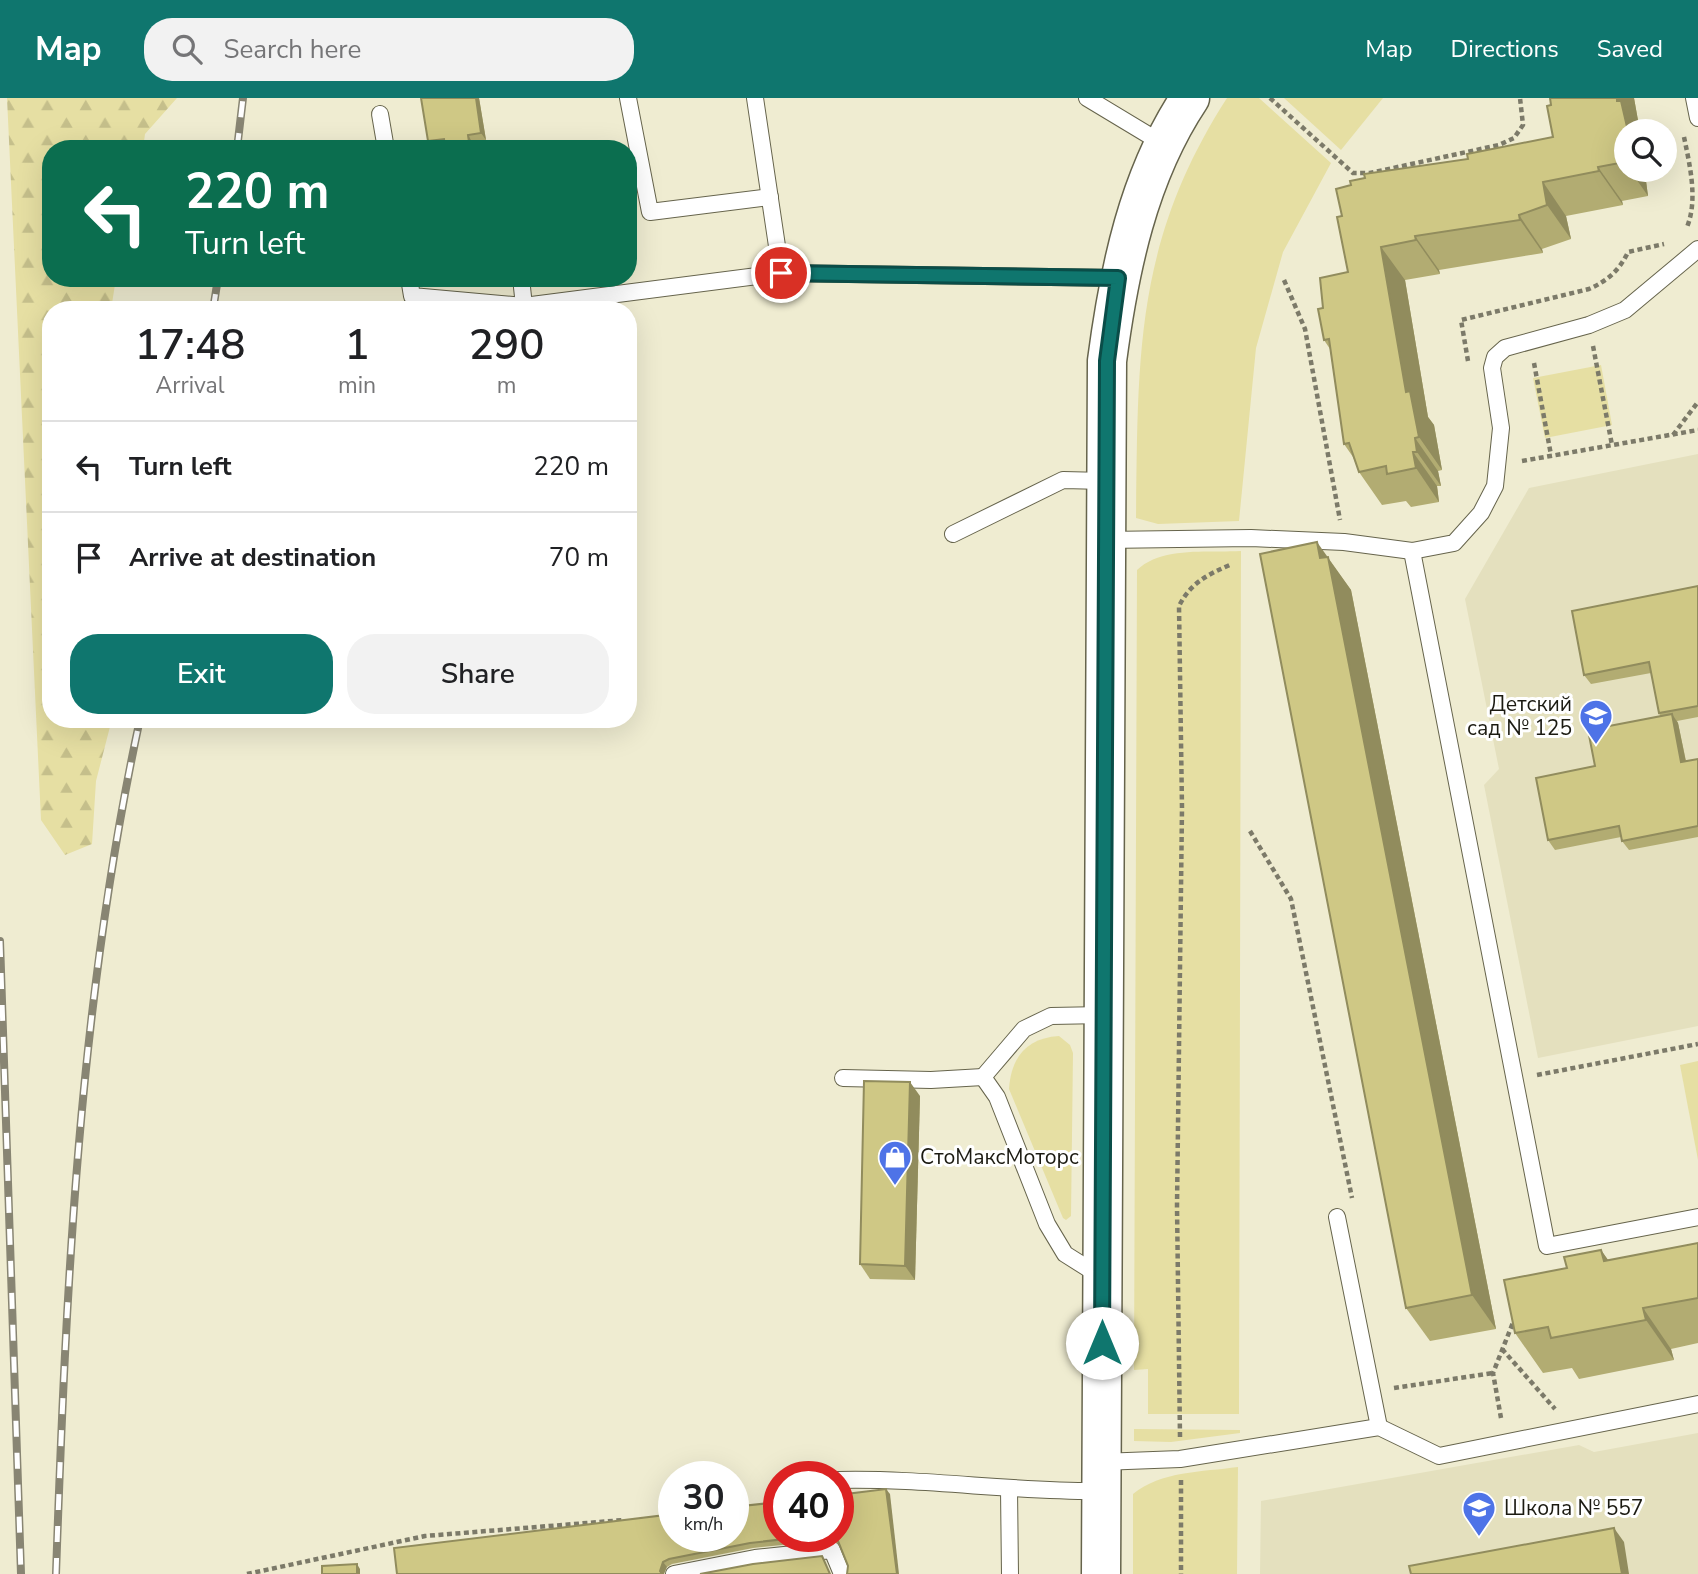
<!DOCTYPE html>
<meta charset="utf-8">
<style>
body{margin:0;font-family:"Nunito Sans",sans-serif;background:#f2f2f2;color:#202124;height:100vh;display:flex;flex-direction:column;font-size:26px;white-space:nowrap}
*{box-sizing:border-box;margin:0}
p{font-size:23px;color:#757577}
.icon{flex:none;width:38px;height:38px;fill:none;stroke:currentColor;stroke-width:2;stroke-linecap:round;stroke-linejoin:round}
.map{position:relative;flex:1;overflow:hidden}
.drawer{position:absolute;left:42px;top:203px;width:595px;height:427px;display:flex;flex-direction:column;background:#fff;border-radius:28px;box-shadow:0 7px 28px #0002}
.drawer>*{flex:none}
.top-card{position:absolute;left:42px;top:42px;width:595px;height:147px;border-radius:28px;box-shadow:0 7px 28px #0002;background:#0b6e4f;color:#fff;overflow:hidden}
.tools{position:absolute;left:1614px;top:21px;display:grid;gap:14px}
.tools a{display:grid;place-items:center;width:63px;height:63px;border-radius:50%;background:#fff;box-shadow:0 7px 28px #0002;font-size:35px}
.speed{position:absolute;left:658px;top:1363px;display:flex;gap:14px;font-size:35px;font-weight:700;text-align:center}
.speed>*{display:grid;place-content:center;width:91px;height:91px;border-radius:50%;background:#fff;box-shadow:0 7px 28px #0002;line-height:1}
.speed small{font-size:18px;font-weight:400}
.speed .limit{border:10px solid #d22;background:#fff;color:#111}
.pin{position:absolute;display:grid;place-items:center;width:60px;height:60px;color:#fff;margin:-30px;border:4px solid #fff;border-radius:50%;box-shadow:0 2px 7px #0007}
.me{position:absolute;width:77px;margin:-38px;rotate:0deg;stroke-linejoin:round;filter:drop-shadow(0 0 5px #0008)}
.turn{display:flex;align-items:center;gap:24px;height:147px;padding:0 28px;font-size:32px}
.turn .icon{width:91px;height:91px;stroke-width:2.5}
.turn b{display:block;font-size:49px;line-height:60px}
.eta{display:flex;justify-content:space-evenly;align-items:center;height:119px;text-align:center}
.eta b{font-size:42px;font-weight:600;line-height:49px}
.primary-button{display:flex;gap:14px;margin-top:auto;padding:14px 28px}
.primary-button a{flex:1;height:80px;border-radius:28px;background:#0f766e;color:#fff;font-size:28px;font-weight:600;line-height:80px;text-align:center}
.primary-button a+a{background:#f2f2f2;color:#202124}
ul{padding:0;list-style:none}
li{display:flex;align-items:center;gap:21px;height:91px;padding:0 28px;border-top:2px solid #e0e0e0}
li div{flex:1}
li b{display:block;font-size:26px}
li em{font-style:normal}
header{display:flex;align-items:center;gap:42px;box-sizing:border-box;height:98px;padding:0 35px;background:#0f766e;color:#fff}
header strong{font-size:33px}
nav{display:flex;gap:38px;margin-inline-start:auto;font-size:24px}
.search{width:490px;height:63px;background:#f2f2f2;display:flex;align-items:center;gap:18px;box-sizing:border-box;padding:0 24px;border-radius:28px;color:#757577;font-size:26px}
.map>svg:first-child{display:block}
</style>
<header>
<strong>Map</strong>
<div class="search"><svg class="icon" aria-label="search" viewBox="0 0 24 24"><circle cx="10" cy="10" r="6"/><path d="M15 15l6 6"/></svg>Search here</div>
<nav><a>Map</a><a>Directions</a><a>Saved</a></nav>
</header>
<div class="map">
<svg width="1698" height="1476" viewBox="0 0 1698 1476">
<defs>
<pattern id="forest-firs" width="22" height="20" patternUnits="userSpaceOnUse" patternTransform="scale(1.75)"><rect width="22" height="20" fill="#e6dfa3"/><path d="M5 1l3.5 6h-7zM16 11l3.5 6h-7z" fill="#c5bf8b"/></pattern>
</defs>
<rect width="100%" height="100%" fill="#efecd1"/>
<g fill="#e4e0be">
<polygon points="1698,356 1698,928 1538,960 1484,687 1499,671 1465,501 1529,390"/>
<polygon points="1698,1335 1698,1476 1260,1476 1261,1403 1579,1347 1594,1354"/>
</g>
<g fill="#e6dfa3">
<path d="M1227,0H1259L1331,65L1283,154L1256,250L1239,423L1158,426L1136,420C1138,257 1135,143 1227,0Z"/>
<polygon points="1284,0 1383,0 1341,52"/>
<polygon points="1601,267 1612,327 1545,340 1533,280"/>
<path d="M1241,453L1239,1316H1148V1271L1134,1272L1137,472C1162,448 1208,455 1241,453Z"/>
<path d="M1059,938L1070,947L1073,955L1071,1118L1066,1122L1063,1120L1009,991C1011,960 1026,940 1059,938Z"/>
<polygon points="1698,963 1698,1062 1680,967"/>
<polygon points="1134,1331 1240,1332 1240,1335 1171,1344 1134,1343"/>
<path d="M1238,1369L1237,1476H1133V1396C1161,1373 1202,1374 1238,1369Z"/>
</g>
<polygon fill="url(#forest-firs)" points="7,0 177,0 145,36 143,51 51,51 51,180 116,180 111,212 51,212 51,621 112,621 96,683 92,746 65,757 41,722"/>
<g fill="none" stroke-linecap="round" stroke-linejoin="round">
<defs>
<g id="service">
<polyline points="628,0 650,114 770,99"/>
<polyline points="755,0 781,175"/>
<polyline points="1087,0 1165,47"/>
<polyline points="1694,0 1698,20"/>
<polyline points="380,16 386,51"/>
<polyline points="409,180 412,198 524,208 781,175 1118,180"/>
<polyline points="521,180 524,208"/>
<polyline points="953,436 1063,382 1105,383"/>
<polyline points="1105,442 1251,440 1344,444 1412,453 1454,445 1481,415 1495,388 1501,330 1492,270 1495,259 1505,250 1589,227 1625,212 1698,151"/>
<polyline points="1412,453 1547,1148 1698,1119"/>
<polyline points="843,980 931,982 983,979"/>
<polyline points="1337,1119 1379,1329"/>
<polyline points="1100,1178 1065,1156 1047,1126 997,999 983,979 1024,931 1051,918 1103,917"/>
<polyline points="1101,1364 1180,1361 1379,1329 1439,1358 1698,1306"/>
<path d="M838,1382C926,1380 1013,1394 1101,1393"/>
<polyline points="1009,1391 1010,1476"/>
<polyline points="674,1476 755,1460 832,1452 842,1476"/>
</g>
<path id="tertiary" d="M1101,1476L1107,263C1119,172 1138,78 1190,0"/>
</defs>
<use href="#service" stroke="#66644c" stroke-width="18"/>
<use href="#tertiary" stroke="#66644c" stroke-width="41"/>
<g stroke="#7c7a69" stroke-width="4.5" stroke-dasharray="5 3.5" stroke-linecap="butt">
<polyline points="1270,0 1353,75 1370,75 1499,47 1514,40 1523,27 1520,0"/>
<path d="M1684,39C1690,68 1698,102 1687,129"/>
<polyline points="1284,182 1305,231 1340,422"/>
<polyline points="1593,248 1612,347"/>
<path d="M1468,263L1461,222L1589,191C1607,183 1619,173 1628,154L1664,146"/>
<polyline points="1534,265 1551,357"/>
<polyline points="1673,337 1698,304"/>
<polyline points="1522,363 1698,332"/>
<polyline points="1250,733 1291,801 1352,1100"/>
<polyline points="1537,977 1698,946"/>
<polyline points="1502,1251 1555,1311"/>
<polyline points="1394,1290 1493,1275"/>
<polyline points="1501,1320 1493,1275 1514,1222"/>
<path d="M1180,1339L1177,1108L1182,710L1179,508C1191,484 1209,476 1232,466"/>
<polyline points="1181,1382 1181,1476"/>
<polyline points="247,1476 425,1438 624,1422"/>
</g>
<use href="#service" stroke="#fff" stroke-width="16"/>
<use href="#tertiary" stroke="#fff" stroke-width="38"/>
<defs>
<g id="rail">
<polyline points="237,51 243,0"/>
<polyline points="213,212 218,180"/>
<polyline points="0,843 21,1476"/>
<path d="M56,1476C66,1189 79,903 140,621"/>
</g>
</defs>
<use href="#rail" stroke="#888573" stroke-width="8"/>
<use href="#rail" stroke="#fff" stroke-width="5" stroke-dasharray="16" stroke-linecap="butt"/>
</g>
<g fill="#b2ac72">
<polygon points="421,0 479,0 486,42 432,50 428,43"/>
<polygon points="1550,0 1634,0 1639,28 1643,33 1626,33 1626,72 1652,72 1654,81 1646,83 1648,98 1622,103 1623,107 1566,118 1571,141 1542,151 1543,155 1439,172 1440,176 1405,182 1428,319 1434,327 1442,372 1438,373 1441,388 1437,388 1439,404 1411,409 1406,403 1382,407 1359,374 1353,359 1344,346 1330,251 1324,242 1323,210 1348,174 1342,118 1468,61 1553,39"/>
<polygon points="1327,459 1351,492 1496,1231 1430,1243 1406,1210"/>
<polygon points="1698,488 1698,619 1677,623 1678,625 1686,663 1698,661 1698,739 1629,752 1622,743 1621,739 1555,752 1548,742 1595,668 1660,618 1659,615 1651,575 1591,586 1584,577"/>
<polygon points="920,998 915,1182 870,1181 860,1166"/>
<polygon points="1698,1145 1698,1245 1671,1251 1674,1262 1579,1281 1572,1270 1543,1275 1515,1235 1567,1170 1601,1152 1608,1162"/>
<polygon points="890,1396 848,1468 840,1447 831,1442 753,1450 672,1466 667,1469 397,1476 779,1438 838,1438"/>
</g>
<g fill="#918c5d">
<polygon points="476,0 479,0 486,42 481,35"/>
<polygon points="1617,0 1634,0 1639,28 1643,33 1628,33"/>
<polygon points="468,37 472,44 473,51 470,51"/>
<polygon points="1622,49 1626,54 1626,66 1625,64"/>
<polygon points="1598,69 1622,103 1623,107 1599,73"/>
<polygon points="1630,72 1638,72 1646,83 1648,98"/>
<polygon points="1648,72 1652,72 1654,81"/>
<polygon points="1543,84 1566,118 1571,141 1547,107"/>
<polygon points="1519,117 1542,151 1543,155 1520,122"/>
<polygon points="1415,138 1439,172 1440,176 1416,142"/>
<polygon points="1381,149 1405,182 1428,319 1434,327 1442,372 1419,339 1406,294"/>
<polygon points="1415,340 1438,373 1441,388 1417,354"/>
<polygon points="1413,354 1437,388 1439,404 1416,370"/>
<polygon points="1317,444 1351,492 1496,1231 1472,1197"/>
<polygon points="1672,616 1678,625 1688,674 1681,664"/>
<polygon points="910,984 920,998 915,1182 905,1168"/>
<polygon points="1601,1152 1629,1192 1604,1163"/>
<polygon points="1643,1210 1671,1251 1674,1262 1646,1222"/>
<polygon points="886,1391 890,1396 899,1476 897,1476"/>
<polygon points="1614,1430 1624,1444 1629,1476 1622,1476"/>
<polygon points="663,1464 667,1469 664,1476 662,1476 660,1473"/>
<polygon points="357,1466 360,1471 360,1476 357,1476"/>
</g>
<g fill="#cfc885" stroke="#918c5d" stroke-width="2">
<polygon points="421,0 476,0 481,35 468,37 470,51 445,51 444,41 428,43"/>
<polygon points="1550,0 1617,0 1617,3 1621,3 1628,33 1626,33 1626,48 1622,49 1625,64 1598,69 1599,73 1543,84 1547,107 1519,117 1520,122 1415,138 1416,142 1381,149 1406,294 1410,293 1419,339 1415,340 1417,354 1413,354 1416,370 1387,376 1386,368 1359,374 1349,345 1344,346 1329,241 1324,242 1318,211 1323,210 1320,180 1348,174 1337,119 1342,118 1336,91 1351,87 1350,83 1365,80 1364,76 1468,61 1467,56 1553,39 1547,8 1551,7"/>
<polygon points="1317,444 1320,460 1328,459 1472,1197 1406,1210 1260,456"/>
<polygon points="1698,488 1698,608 1659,615 1649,564 1584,577 1572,513"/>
<polygon points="1672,616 1681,664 1698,661 1698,728 1622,743 1619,728 1548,742 1536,680 1595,668 1588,632"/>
<polygon points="864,983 910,984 905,1168 860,1166"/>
<polygon points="1698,1145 1698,1200 1643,1210 1646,1222 1551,1240 1548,1229 1515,1235 1504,1182 1567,1170 1564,1159 1601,1152 1604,1163"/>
<polygon points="886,1391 897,1476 847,1476 848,1468 838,1443 830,1438 838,1438 838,1397"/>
<polygon points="779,1404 779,1438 811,1438 750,1445 669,1461 663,1464 660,1473 662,1476 397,1476 394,1450 674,1416 674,1438 733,1438 733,1409"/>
<polygon points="1614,1430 1622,1476 1411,1476 1409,1468"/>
<polygon points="822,1458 830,1476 700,1476 753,1466"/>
<polygon points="357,1466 357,1476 322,1476 322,1468"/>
</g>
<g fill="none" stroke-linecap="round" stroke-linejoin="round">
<defs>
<polyline id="route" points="781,175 1118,180 1107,263 1102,1245"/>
</defs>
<use href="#route" stroke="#0a4d48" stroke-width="18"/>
<use href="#route" stroke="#0f766e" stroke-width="12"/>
</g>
<defs>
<symbol id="school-pin" viewBox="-11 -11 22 30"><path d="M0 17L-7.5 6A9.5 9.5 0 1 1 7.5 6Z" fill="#4e73e7" stroke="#fff"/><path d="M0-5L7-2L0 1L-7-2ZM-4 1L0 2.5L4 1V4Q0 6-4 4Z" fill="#fff"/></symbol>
<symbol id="shop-pin" viewBox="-11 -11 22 30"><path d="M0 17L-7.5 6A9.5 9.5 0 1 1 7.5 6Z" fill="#4e73e7" stroke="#fff"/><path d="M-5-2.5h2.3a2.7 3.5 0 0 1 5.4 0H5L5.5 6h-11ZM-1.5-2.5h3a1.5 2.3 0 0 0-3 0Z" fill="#fff"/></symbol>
</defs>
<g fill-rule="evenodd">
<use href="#school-pin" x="1577" y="599" width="38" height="52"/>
<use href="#shop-pin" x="876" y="1040" width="38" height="52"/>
<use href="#school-pin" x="1460" y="1391" width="38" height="52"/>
</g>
<g text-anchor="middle" stroke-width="6" stroke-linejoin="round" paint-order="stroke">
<g font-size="21" fill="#1b1a11" stroke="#fff" text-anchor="start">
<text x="1572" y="613" text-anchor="end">Детский<tspan x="1572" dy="24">сад № 125</tspan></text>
<text x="920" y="1066">СтоМаксМоторс</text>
<text x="1504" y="1417">Школа № 557</text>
</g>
</g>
</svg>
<div class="tools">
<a><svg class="icon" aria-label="search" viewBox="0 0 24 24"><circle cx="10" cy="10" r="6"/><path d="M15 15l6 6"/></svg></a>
</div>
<div class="speed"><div>30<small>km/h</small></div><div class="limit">40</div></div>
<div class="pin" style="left:781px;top:175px;background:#d93025"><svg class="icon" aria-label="arrive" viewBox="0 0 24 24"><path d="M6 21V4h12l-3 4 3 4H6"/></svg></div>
<svg class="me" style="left:1102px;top:1245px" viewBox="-20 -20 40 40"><circle r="19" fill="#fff"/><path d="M0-13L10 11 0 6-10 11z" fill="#0f766e"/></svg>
<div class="top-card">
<div class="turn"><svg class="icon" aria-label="left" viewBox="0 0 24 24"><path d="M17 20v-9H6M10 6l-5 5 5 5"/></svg><div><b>220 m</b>Turn left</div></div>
</div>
<section class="drawer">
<div class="eta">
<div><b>17:48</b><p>Arrival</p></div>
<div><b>1</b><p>min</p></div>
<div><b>290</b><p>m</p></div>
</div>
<ul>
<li><svg class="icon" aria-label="left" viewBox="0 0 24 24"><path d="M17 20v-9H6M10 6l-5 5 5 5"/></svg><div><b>Turn left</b></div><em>220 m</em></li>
<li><svg class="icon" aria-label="arrive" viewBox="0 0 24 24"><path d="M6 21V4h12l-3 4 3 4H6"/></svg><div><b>Arrive at destination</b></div><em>70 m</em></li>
</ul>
<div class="primary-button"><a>Exit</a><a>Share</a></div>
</section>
</div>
